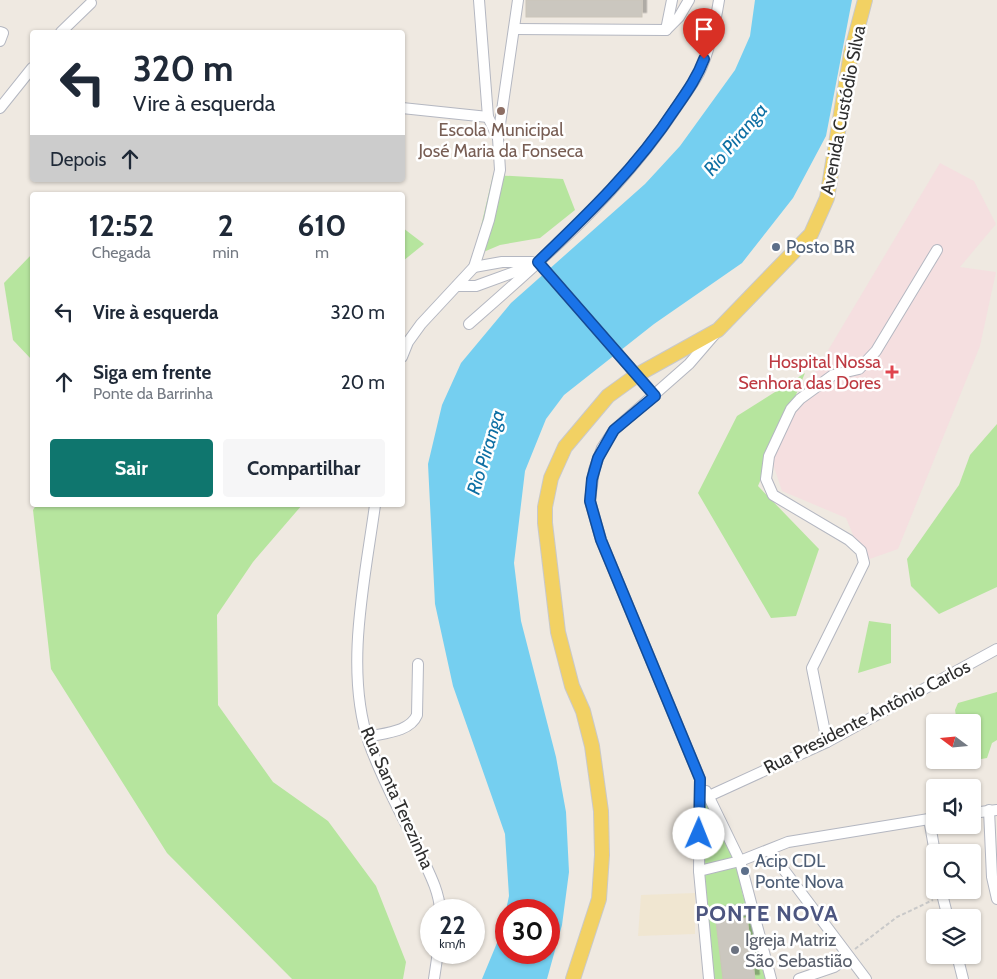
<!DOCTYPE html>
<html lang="pt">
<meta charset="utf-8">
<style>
body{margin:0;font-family:Cabin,sans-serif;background:#f6f6f7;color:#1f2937;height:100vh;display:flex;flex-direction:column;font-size:19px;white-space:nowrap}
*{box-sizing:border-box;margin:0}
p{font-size:16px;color:#747a83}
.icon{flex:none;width:28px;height:28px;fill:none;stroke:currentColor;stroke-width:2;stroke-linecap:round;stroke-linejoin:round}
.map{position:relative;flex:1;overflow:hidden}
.drawer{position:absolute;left:30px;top:192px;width:375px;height:315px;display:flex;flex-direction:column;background:#fff;border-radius:5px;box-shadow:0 1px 4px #0004}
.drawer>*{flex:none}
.top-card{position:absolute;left:30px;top:30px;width:375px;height:152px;border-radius:5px;box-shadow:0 1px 4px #0004;background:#fff;color:#1f2937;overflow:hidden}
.needle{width:32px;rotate:286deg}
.tools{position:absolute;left:926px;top:714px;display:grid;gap:10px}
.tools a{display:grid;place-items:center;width:55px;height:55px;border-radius:5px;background:#fff;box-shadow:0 1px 4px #0004;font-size:25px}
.speed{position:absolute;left:420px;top:899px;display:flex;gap:10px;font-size:25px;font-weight:700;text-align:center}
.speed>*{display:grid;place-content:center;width:65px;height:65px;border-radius:50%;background:#fff;box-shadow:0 1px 4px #0004;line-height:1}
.speed small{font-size:12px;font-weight:400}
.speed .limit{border:8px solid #d22;background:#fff;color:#111}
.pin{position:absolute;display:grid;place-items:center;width:42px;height:42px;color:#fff;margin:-51px -21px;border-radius:50% 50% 50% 0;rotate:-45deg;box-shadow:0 0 5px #0007}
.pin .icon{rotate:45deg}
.me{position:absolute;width:55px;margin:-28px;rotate:1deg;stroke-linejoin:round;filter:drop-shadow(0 0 4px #0008)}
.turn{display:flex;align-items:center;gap:18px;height:105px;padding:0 20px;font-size:22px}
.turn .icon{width:65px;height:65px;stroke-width:2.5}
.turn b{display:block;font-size:35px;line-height:42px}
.then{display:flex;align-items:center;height:48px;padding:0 20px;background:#0003;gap:10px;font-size:19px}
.eta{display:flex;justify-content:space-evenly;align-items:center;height:85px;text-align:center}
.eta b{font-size:30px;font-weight:800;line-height:35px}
.button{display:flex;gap:10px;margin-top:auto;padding:10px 20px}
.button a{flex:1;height:58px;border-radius:5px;background:#0f766e;color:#fff;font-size:20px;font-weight:800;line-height:58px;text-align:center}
.button a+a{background:#f6f6f7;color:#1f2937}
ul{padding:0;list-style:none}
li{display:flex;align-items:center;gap:15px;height:70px;padding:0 20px}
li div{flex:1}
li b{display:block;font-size:19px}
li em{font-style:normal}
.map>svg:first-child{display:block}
</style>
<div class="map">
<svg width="997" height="979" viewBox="0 0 997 979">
<defs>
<filter id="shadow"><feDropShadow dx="4.5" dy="-4.5" stdDeviation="0" flood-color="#0004"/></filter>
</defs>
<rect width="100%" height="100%" fill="#efe9e1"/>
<polygon fill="#f0e6d1" points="695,893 695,934 638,936 641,895"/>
<polygon fill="#f5dfe0" points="940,163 974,181 996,224 960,267 996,272 980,346 898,549 864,561 846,518 782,491 770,455 799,399"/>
<g fill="#b6e59e">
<polygon points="493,175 563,179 575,210 540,238 500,245 474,256"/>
<polygon points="403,228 424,244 403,261"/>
<polygon points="32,254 32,360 13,340 4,283"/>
<polygon points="805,373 758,486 819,549 796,616 771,618 698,493 737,416"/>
<polygon points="997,424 997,587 939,614 911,586 907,559 959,485 970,455"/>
<polygon points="36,505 302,505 253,562 217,615 218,705 273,782 328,821 376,886 406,962 403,979 292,979 167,853 51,669 33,510"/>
<polygon points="869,621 891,624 891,663 858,673"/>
<polygon points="997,692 997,740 992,743 987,758 970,761 972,760 972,722 957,722 955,710 958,703"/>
<polygon points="700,779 740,861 742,892 770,979 709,979"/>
</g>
<polygon fill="#75cff0" points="755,0 852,0 826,136 793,198 742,263 654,324 564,395 546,419 525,471 514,563 521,621 556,757 566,812 569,872 562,925 547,979 482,979 504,926 506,912 506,952 549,952 549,910 506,910 509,896 505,834 453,686 435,604 428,464 442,405 461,363 511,303 645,184 680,146 735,70 750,36"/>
<g fill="#cbc7bf" stroke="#cbc5ba" filter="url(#shadow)">
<rect x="526" y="0" width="116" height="17"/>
<polygon points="747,918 755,979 723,979 716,922"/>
</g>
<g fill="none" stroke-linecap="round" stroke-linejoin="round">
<defs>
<g id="minor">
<polyline points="514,29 666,30 672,0"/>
<polyline points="666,30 679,17 689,0"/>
<polyline points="0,32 3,33 0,41"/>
<polyline points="61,32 91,3"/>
<polyline points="0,108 32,68"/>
<polyline points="402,108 488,117"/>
<polyline points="498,138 518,0"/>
<polyline points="538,262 655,396"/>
<polyline points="474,267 502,262 532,262"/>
<polyline points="457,286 476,286 528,267"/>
<path d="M469,324C543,259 619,194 674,111C682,99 692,86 699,73C710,50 715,25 719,0"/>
<polyline points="402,357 408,342 421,324 474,267 489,220 500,170 498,138 488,117 479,0"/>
<path d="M375,505C365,579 344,670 369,743C382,780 403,817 420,853C428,871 439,890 440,910"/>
<path d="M367,737C384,733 410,732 417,715L418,664"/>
<polyline points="827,742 812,668 864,563 861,551 849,540 773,495 766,479 769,456 791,409 800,399 833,375 859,369 876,351 937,250"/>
<polyline points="706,791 740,861 771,979"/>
<polyline points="709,796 827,742 997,649"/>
<polyline points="989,810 992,877 997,899"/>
<polyline points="972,813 997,810"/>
<polyline points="929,819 935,853"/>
<polyline points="769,850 866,979"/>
<polyline points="699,871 740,861 788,842 935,818"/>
<polyline points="941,890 948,918"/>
<polyline points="703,914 751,909"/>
<polyline points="957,955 963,979"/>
<polyline points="434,979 438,952"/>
<polyline points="709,979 699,871 700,779 601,540 590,501 594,470 602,448 614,430 689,364 714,335"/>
<polyline points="799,979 834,967 849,957"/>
</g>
<polyline id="major" points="573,979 599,899 602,855 601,811 592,746 583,711 572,686 558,632 545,523 545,507 551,478 565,447 608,396 637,375 718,330 811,234 827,198 851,53 865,0"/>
</defs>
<use href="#minor" stroke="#b4b7c1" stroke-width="12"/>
<use href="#major" stroke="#c9c9c9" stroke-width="16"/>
<polyline stroke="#c9c9c9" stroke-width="2" stroke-dasharray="4 2.5" stroke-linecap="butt" points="855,949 897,917 933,900"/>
<use href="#minor" stroke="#fff" stroke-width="10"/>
<use href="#major" stroke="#f2d163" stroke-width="14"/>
</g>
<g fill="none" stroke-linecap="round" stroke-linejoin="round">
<defs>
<path id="route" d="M699,834L700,779L601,540L590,501L592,479L598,458L614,430L655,396L538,262C588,214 637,167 675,109C686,93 697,78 704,59"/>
</defs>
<use href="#route" stroke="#114b97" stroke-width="12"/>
<use href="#route" stroke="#1a73e8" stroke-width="9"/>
</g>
<circle fill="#8d6e63" stroke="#fff" stroke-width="2" cx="501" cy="111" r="5"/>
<g fill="#5c6f8a" stroke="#fff" stroke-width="2">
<circle cx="776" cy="247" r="5"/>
<circle cx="745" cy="871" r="5"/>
</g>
<path fill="#e0444e" stroke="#fff" stroke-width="2" d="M889.5 364.5h5v5h5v5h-5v5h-5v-5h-5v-5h5z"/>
<circle fill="#6b7280" stroke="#fff" stroke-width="2" cx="735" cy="950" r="5"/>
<g text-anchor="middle" stroke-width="5" stroke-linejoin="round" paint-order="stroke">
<g font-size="18" fill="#2e2e2e" stroke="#fff">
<text transform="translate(843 110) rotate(-79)" y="6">Avenida Custódio Silva</text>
<text transform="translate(867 717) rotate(-27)" y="6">Rua Presidente Antônio Carlos</text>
<text transform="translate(397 798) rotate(66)" y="6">Rua Santa Terezinha</text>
</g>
<g font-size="18" fill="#785e54" stroke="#fff">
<text x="501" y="136">Escola Municipal<tspan x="501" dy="21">José Maria da Fonseca</tspan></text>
</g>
<g font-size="18" fill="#4e5e75" stroke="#fff" text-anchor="start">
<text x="786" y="253">Posto BR</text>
<text x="755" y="867">Acip CDL<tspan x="755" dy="21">Ponte Nova</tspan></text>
</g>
<g font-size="18" fill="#be3a42" stroke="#fff" text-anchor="end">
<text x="881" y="368">Hospital Nossa<tspan x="881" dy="21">Senhora das Dores</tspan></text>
</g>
<g font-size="18" fill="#5b616d" stroke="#fff" text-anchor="start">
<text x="745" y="946">Igreja Matriz<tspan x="745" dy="21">São Sebastião</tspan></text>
</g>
<g font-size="19" font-style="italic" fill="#0d6fa3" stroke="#fff">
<text transform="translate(735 139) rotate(-50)" y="7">Rio Piranga</text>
<text transform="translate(485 452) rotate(-73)" y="7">Rio Piranga</text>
</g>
<g font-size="22" font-weight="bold" letter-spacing="1" fill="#4d5680" stroke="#fff">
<text x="767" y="921">PONTE NOVA</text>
</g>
</g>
</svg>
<div class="tools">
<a><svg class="needle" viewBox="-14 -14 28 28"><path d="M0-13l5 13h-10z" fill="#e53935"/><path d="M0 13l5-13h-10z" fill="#747a83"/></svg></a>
<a><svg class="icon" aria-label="sound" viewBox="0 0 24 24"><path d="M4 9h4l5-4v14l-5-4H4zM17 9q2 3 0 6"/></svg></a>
<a><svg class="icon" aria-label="search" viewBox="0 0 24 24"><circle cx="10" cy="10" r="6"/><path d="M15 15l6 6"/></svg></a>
<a><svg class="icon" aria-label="layers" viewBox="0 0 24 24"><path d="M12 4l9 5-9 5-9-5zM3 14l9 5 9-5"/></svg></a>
</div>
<div class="speed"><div>22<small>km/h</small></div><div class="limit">30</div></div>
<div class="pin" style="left:704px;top:59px;background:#d93025"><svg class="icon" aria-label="arrive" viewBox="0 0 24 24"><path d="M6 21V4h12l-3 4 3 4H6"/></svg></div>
<svg class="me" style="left:699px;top:834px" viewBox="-20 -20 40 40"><circle r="19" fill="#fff"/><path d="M0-13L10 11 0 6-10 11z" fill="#1a73e8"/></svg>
<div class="top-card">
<div class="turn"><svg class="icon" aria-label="left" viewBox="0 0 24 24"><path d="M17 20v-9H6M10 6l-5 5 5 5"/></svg><div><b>320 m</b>Vire à esquerda</div></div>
<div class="then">Depois<svg class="icon" aria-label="ahead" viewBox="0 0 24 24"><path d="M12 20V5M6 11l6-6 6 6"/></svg></div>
</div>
<section class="drawer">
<div class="eta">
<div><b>12:52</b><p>Chegada</p></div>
<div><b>2</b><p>min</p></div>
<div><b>610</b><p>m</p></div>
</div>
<ul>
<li><svg class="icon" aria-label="left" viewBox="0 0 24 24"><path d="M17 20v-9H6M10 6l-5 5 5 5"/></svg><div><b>Vire à esquerda</b></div><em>320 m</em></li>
<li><svg class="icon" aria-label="ahead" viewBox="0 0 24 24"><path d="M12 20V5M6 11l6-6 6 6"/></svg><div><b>Siga em frente</b><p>Ponte da Barrinha</p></div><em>20 m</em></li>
</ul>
<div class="button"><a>Sair</a><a>Compartilhar</a></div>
</section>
</div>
